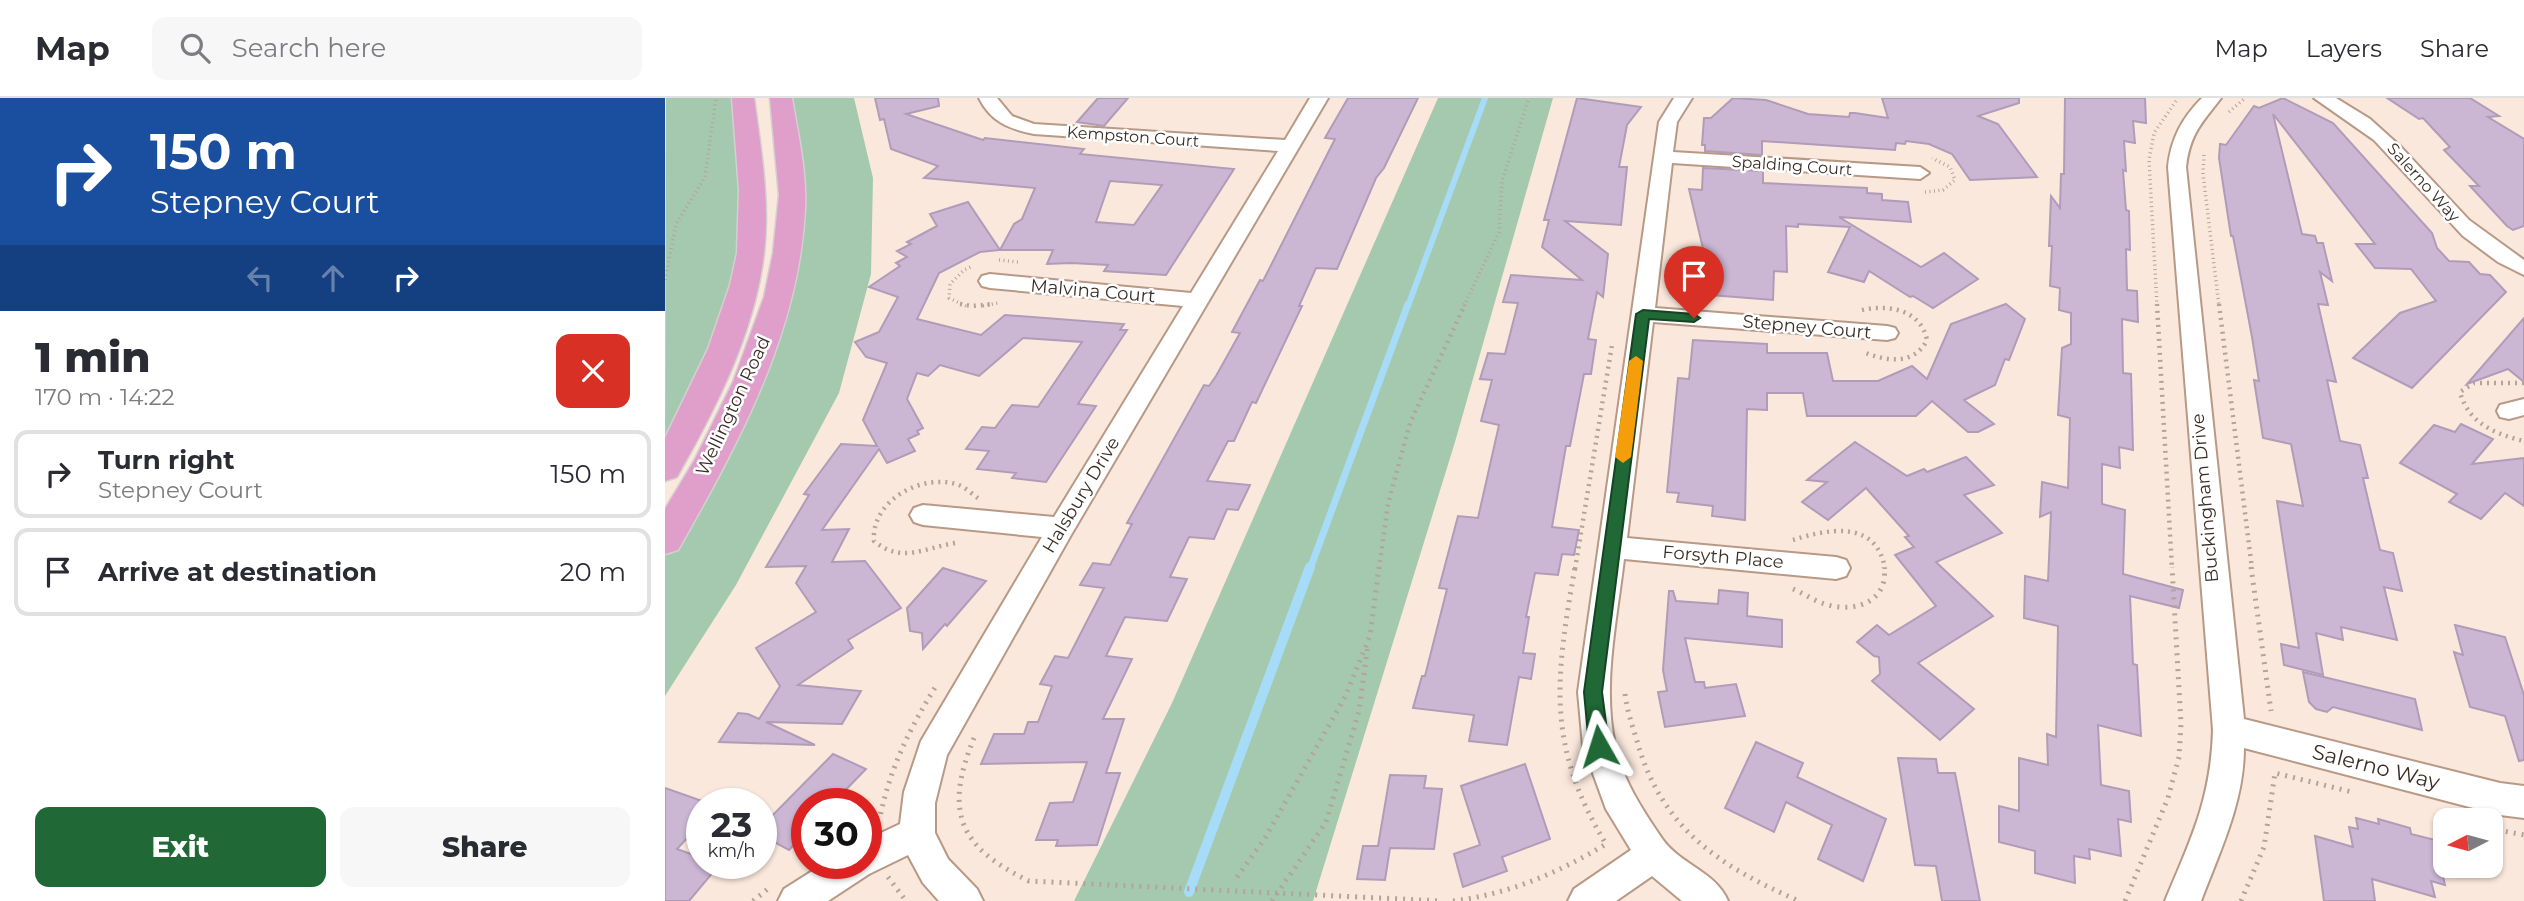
<!DOCTYPE html>
<meta charset="utf-8">
<style>
body{margin:0;font-family:Montserrat,sans-serif;background:#f7f7f7;color:#2b2b33;height:100vh;display:flex;flex-direction:column;font-size:26px;white-space:nowrap}
*{box-sizing:border-box;margin:0}
p{font-size:23px;color:#7c7c81}
.icon{flex:none;width:38px;height:38px;fill:none;stroke:currentColor;stroke-width:2;stroke-linecap:round;stroke-linejoin:round}
.map{position:relative;flex:1;overflow:hidden}
.side{display:flex;flex-direction:column;background:#fff;width:665px}
.side>*{flex:none}
.top-card{background:#1a4fa0;color:#fff;overflow:hidden}
.needle{width:46px;rotate:264deg}
.tools{position:absolute;left:1768px;top:710px;display:grid;gap:14px}
.tools a{display:grid;place-items:center;width:70px;height:70px;border-radius:14px;background:#fff;box-shadow:0 2px 5px #0004;font-size:35px}
.speed{position:absolute;left:21px;top:690px;display:flex;gap:14px;font-size:35px;font-weight:700;text-align:center}
.speed>*{display:grid;place-content:center;width:91px;height:91px;border-radius:50%;background:#fff;box-shadow:0 2px 5px #0004;line-height:1}
.speed small{font-size:18px;font-weight:400}
.speed .limit{border:10px solid #d22;background:#fff;color:#111}
.pin{position:absolute;display:grid;place-items:center;width:60px;height:60px;color:#fff;margin:-72px -30px;border-radius:50% 50% 50% 0;rotate:-45deg;box-shadow:0 0 7px #0007}
.pin .icon{rotate:45deg}
.me{position:absolute;width:77px;margin:-38px;rotate:354deg;stroke-linejoin:round;filter:drop-shadow(0 0 5px #0008)}
.turn{display:flex;align-items:center;gap:24px;height:147px;padding:0 35px;font-size:32px}
.turn .icon{width:91px;height:91px;stroke-width:2.5}
.turn b{display:block;font-size:49px;line-height:60px}
.lanes{display:flex;align-items:center;height:66px;padding:0 35px;background:#0003;justify-content:center;gap:35px;direction:ltr}
.lanes .off{opacity:.35}
.round{display:grid;place-items:center;flex:none;width:74px;height:74px;border-radius:14px;background:#f7f7f7}
.headline{display:flex;align-items:center;justify-content:space-between;height:119px;padding:0 35px}
h1{font-size:42px;font-weight:800;line-height:52px}
.cta{display:flex;gap:14px;margin-top:auto;padding:14px 35px}
.cta a{flex:1;height:80px;border-radius:14px;background:#206936;color:#fff;font-size:28px;font-weight:800;line-height:80px;text-align:center}
.cta a+a{background:#f7f7f7;color:#2b2b33}
ul{padding:0;list-style:none}
li{display:flex;align-items:center;gap:21px;height:88px;margin:0 14px 10px;padding:0 21px;border:4px solid #e1e1e2;border-radius:14px}
li div{flex:1}
li b{display:block;font-size:26px}
li em{font-style:normal}
header{display:flex;align-items:center;gap:42px;box-sizing:border-box;height:98px;padding:0 35px;background:#fff;border-bottom:2px solid #e1e1e2}
header strong{font-size:33px}
nav{display:flex;gap:38px;margin-inline-start:auto;font-size:24px}
.search{width:490px;height:63px;background:#f7f7f7;display:flex;align-items:center;gap:18px;box-sizing:border-box;padding:0 24px;border-radius:14px;color:#7c7c81;font-size:26px}
main{display:flex;flex:1;min-height:0}
.map>svg:first-child{display:block}
</style>
<header>
<strong>Map</strong>
<div class="search"><svg class="icon" aria-label="search" viewBox="0 0 24 24"><circle cx="10" cy="10" r="6"/><path d="M15 15l6 6"/></svg>Search here</div>
<nav><a>Map</a><a>Layers</a><a>Share</a></nav>
</header>
<main>
<section class="side">
<div class="top-card">
<div class="turn"><svg class="icon" aria-label="right" viewBox="0 0 24 24"><path d="M7 20v-9h11M14 6l5 5-5 5"/></svg><div><b>150 m</b>Stepney Court</div></div>
<div class="lanes"><svg class="icon off" aria-label="left" viewBox="0 0 24 24"><path d="M17 20v-9H6M10 6l-5 5 5 5"/></svg><svg class="icon off" aria-label="ahead" viewBox="0 0 24 24"><path d="M12 20V5M6 11l6-6 6 6"/></svg><svg class="icon" aria-label="right" viewBox="0 0 24 24"><path d="M7 20v-9h11M14 6l5 5-5 5"/></svg></div>
</div>
<div class="headline"><div><h1>1 min</h1><p>170 m · 14:22</p></div><a class="round" style="background:#d93025;color:#fff"><svg class="icon" aria-label="close" viewBox="0 0 24 24"><path d="M6 6l12 12M18 6L6 18"/></svg></a></div>
<ul>
<li><svg class="icon" aria-label="right" viewBox="0 0 24 24"><path d="M7 20v-9h11M14 6l5 5-5 5"/></svg><div><b>Turn right</b><p>Stepney Court</p></div><em>150 m</em></li>
<li><svg class="icon" aria-label="arrive" viewBox="0 0 24 24"><path d="M6 21V4h12l-3 4 3 4H6"/></svg><div><b>Arrive at destination</b></div><em>20 m</em></li>
</ul>
<div class="cta"><a>Exit</a><a>Share</a></div>
</section>
<div class="map">
<svg width="1859" height="803" viewBox="0 0 1859 803">
<rect width="100%" height="100%" fill="#fbe8dc"/>
<g fill="#a5c9ae">
<polygon points="1,0 78,0 88,126 0,370"/>
<polygon points="116,0 189,0 208,80 206,176 174,295 71,487 0,598 0,442 121,164"/>
<polygon points="773,0 888,0 790,344 648,803 409,803 507,605"/>
</g>
<g fill="none" stroke-linecap="round" stroke-linejoin="round">
<polyline stroke="#a6dcf7" stroke-width="6" points="743,208 820,0"/>
<polyline stroke="#a6dcf7" stroke-width="7" points="645,471 743,206"/>
<polyline stroke="#a6dcf7" stroke-width="10" points="524,794 645,469"/>
</g>
<g fill="#cbb7d4" stroke="#b09cb8" stroke-width="2" fill-rule="evenodd">
<path d="M210,0H273L274,8L241,16L318,42L320,40L419,51L415,56L569,71L501,177L439,173L443,167L406,165L382,166L388,152H335L349,126L357,121L370,90L259,80L273,68L226,51L219,21L215,22ZM445,83L497,87L469,127L431,124Z"/>
<polygon points="433,0 463,0 439,28 412,24"/>
<polygon points="683,0 753,0 719,70 711,80 672,171 651,170 634,208 637,208 591,305 587,304 569,343 563,343 542,383 585,387 573,412 562,411 549,441 524,439 505,479 522,481 502,523 460,519 441,558 467,561 438,621 459,621 441,675 455,675 432,747 391,748 393,742 371,742 385,705 408,704 422,664 316,666 329,636 359,636 363,624 373,624 387,588 375,586 390,558 403,560 439,490 415,487 428,465 445,467 467,426 462,425 539,287 544,288 551,278 575,235 567,234 595,182 598,183 670,41 660,40"/>
<polygon points="912,0 976,9 962,27 954,69 962,69 956,127 900,123 943,156 938,199 932,194 923,241 931,242 926,276 919,276 905,348 901,348 887,429 914,432 909,457 897,456 893,477 870,475 861,519 864,519 858,555 870,556 866,581 854,579 842,647 804,643 809,617 748,610 757,578 760,578 782,491 774,490 793,418 813,420 834,327 816,323 827,282 815,281 823,255 840,256 853,205 838,204 846,177 917,182 877,149 884,122 879,122"/>
<polygon points="1068,0 1101,2 1143,16 1184,19 1185,15 1190,15 1223,20 1217,0 1354,0 1354,5 1313,18 1333,26 1372,79 1305,82 1287,56 1264,46 1241,43 1240,46 1231,45 1230,52 1097,43 1097,57 1040,53 1040,47 1037,47 1039,20 1046,20"/>
<polygon points="1400,0 1480,0 1481,25 1468,23 1470,45 1459,43 1461,73 1458,72 1461,112 1464,113 1465,152 1461,151 1462,192 1472,193 1473,224 1457,221 1458,275 1466,276 1468,352 1454,349 1455,370 1437,366 1437,406 1460,412 1458,476 1518,492 1514,510 1465,498 1468,566 1472,567 1476,638 1433,627 1436,687 1464,693 1466,724 1453,721 1456,758 1424,751 1425,761 1409,758 1410,785 1370,775 1370,753 1334,744 1334,708 1354,713 1354,660 1383,667 1382,636 1391,639 1393,528 1359,520 1360,478 1383,483 1386,414 1375,419 1377,384 1403,390 1405,320 1393,317 1397,250 1406,246 1406,215 1394,212 1395,190 1385,188 1387,148 1384,148 1386,98 1395,110 1396,76 1399,76"/>
<polygon points="1618,0 1668,25 1767,135 1772,150 1784,163 1804,164 1815,176 1825,177 1841,194 1747,290 1688,260 1735,215 1771,203 1746,171 1710,170 1691,146 1710,146 1608,16 1637,136 1650,138 1652,145 1658,145 1667,183 1655,174 1663,207 1653,206 1671,284 1662,282 1675,343 1695,347 1703,380 1698,380 1715,452 1728,455 1737,493 1719,489 1732,542 1676,529 1678,542 1651,535 1658,577 1619,567 1616,546 1634,550 1612,403 1638,408 1626,346 1598,340 1589,282 1594,283 1587,239 1568,138 1566,138 1554,60 1555,46 1561,47 1589,8 1594,10"/>
<polygon points="1722,0 1805,0 1834,18 1823,19 1859,41 1859,128 1848,132 1842,128 1805,88 1814,88 1779,52 1785,49 1758,20 1754,21"/>
<polygon points="1038,70 1098,73 1098,85 1202,90 1202,95 1217,96 1217,102 1243,104 1246,124 1174,119 1256,169 1279,155 1313,181 1268,210 1248,198 1245,199 1204,173 1199,184 1163,174 1185,129 1133,126 1133,129 1121,128 1122,174 1109,173 1108,202 1033,196 1036,159 1040,159 1024,91 1037,92"/>
<polygon points="303,104 335,152 315,154 274,175 252,221 316,237 340,217 459,226 455,232 462,232 413,306 431,308 381,384 347,380 351,375 312,371 324,353 301,351 317,329 330,330 347,307 373,309 417,244 358,240 314,278 275,267 263,278 252,275 242,301 258,330 252,333 254,336 243,341 250,353 222,365 214,351 157,432 184,431 167,464 200,463 236,510 183,542 188,550 133,587 196,593 177,626 101,624 150,647 54,644 73,615 83,616 94,621 115,588 91,550 151,514 131,485 141,468 101,469 144,397 139,396 176,346 212,348 198,322 222,265 201,259 190,244 214,234 233,199 204,189 235,168 231,165 242,159 232,153 246,146 242,144 272,128 265,116"/>
<polygon points="1341,206 1360,221 1344,262 1340,261 1330,287 1299,302 1329,326 1313,334 1303,334 1267,303 1251,318 1142,318 1138,295 1102,295 1102,312 1082,311 1080,422 1047,418 1048,408 1012,404 1014,395 1002,394 1013,280 1024,281 1028,242 1102,246 1102,255 1162,255 1168,283 1213,283 1247,268 1262,281 1286,226"/>
<polygon points="1859,220 1859,284 1843,271 1802,286"/>
<polygon points="1796,326 1828,341 1807,366 1859,360 1859,408 1840,395 1816,421 1784,404 1792,396 1735,365 1769,327 1790,334"/>
<polygon points="1190,344 1242,378 1259,371 1262,374 1301,359 1329,387 1299,397 1337,435 1271,464 1328,518 1253,565 1309,611 1275,642 1207,583 1215,576 1214,559 1209,558 1192,544 1212,527 1224,537 1271,508 1230,457 1249,449 1240,439 1244,438 1201,390 1163,422 1137,404 1162,384 1142,382"/>
<polygon points="278,470 321,483 282,528 280,526 258,551 257,535 245,533 242,510"/>
<polygon points="1054,492 1083,495 1082,518 1117,522 1117,549 1020,540 1030,584 1039,584 1040,590 1071,586 1080,618 1000,629 993,594 1002,593 998,572 1004,493 1008,493 1011,503 1053,506"/>
<polygon points="1790,527 1840,539 1859,597 1859,662 1854,663 1840,618 1805,609 1789,554 1798,557"/>
<polygon points="1638,574 1750,601 1757,632 1668,609 1662,614 1651,611 1644,604"/>
<polygon points="1091,644 1138,665 1132,679 1221,721 1198,783 1153,761 1167,727 1121,704 1109,734 1060,710"/>
<polygon points="168,656 201,671 168,705 142,705 142,733 124,752 96,737 96,729"/>
<polygon points="1233,660 1271,661 1273,675 1290,675 1315,803 1277,803 1271,768 1250,767"/>
<polygon points="860,666 885,741 837,759 842,773 798,789 789,756 815,747 796,688"/>
<polygon points="725,677 761,678 759,690 777,691 769,751 725,750 720,782 692,781 698,748 713,748"/>
<polygon points="0,690 37,703 37,724 12,751 37,760 37,765 55,766 24,803 0,803"/>
<polygon points="1691,720 1714,726 1713,721 1745,730 1746,736 1770,742 1780,787 1766,783 1770,799 1707,781 1710,803 1659,803 1650,738 1688,749 1684,729 1693,731"/>
</g>
<g fill="none" stroke-linecap="round" stroke-linejoin="round">
<defs>
<g id="minor">
<path d="M314,0H332L347,18L369,26L620,42L645,0H663L406,437L282,657L270,705V735L283,761L312,791L318,803H274L258,785L243,757L204,776L163,803H113L119,791L160,765H201V742L235,726L239,694L256,643L377,439L258,427L249,424L245,417L249,410L258,407L389,419L518,208L325,190L317,188L314,183L317,178L325,176L526,195L613,53L369,36C344,31 326,24 314,0Z"/>
<path d="M1009,0H1027L1012,24L1008,54L1255,69L1264,75L1255,81L1007,65L990,210L1222,228L1230,230L1233,235L1230,240L1222,242L988,224L962,440L1171,459L1181,462L1185,470L1181,478L1171,481L959,461C952,522 937,586 950,647C957,681 978,713 998,742C1015,766 1051,774 1063,803H1017L987,778L951,803H903L909,791L966,752L941,711L918,648L913,594L994,24Z"/>
<path d="M1537,0H1556C1537,25 1525,35 1521,69L1579,621L1835,685L1859,688V720L1835,717L1579,650C1579,704 1555,753 1536,803H1500C1526,741 1546,701 1548,632L1503,69C1506,41 1517,20 1537,0Z"/>
<polygon points="1649,0 1671,0 1705,21 1736,49 1804,122 1859,162 1859,177 1833,164 1798,138 1709,42"/>
<polygon points="1859,301 1859,317 1844,321 1835,319 1832,313 1835,307"/>
</g>
<g id="major">
<path d="M67,0H89C96,51 105,104 99,155C90,234 51,310 12,379L0,383V340L43,251L65,187L72,155L74,92Z"/>
<path d="M105,0H127C133,37 142,74 140,111C134,235 73,346 13,452L0,456V411L29,363L68,284L99,199L108,155L114,97Z"/>
</g>
</defs>
<use href="#minor" stroke="#b79986" stroke-width="4"/>
<use href="#major" stroke="#d3d1cf" stroke-width="3"/>
<g stroke="#b4a399" stroke-width="3.5" stroke-dasharray="1 3.5" stroke-linecap="butt">
<polyline points="1564,14 1580,0"/>
<polyline points="1539,57 1538,76 1554,208"/>
<polyline points="1260,94 1278,92 1290,82 1285,69 1267,60"/>
<polyline points="334,162 353,164"/>
<polyline points="0,182 11,126 40,79 51,0"/>
<polyline points="301,208 284,200 285,186 299,172 308,168"/>
<polyline points="318,208 333,205"/>
<polyline points="799,208 834,134 837,83 864,0"/>
<polyline points="1492,208 1484,62 1489,35 1513,0"/>
</g>
<g stroke="#b4a399" stroke-width="4.5" stroke-dasharray="2 5" stroke-linecap="butt">
<polyline points="295,206 307,208 328,206"/>
<polyline points="1492,206 1507,471"/>
<polyline points="1554,206 1587,471"/>
<path d="M1197,212C1224,206 1256,212 1262,242C1249,268 1221,263 1198,254"/>
<path d="M1859,285H1809L1795,294C1803,325 1830,336 1859,343"/>
<path d="M1128,442C1162,431 1212,421 1220,471"/>
<path d="M290,445C258,450 237,466 209,443C206,403 255,376 291,386C299,388 307,396 314,401"/>
<polyline points="714,471 723,406 745,325 800,206"/>
<polyline points="910,471 947,247"/>
</g>
<g stroke="#b4a399" stroke-width="5" stroke-dasharray="2 6" stroke-linecap="butt">
<polyline points="1586,469 1606,613"/>
<path d="M1128,491C1140,496 1151,504 1163,507C1192,515 1224,502 1219,469"/>
<path d="M960,596C962,612 967,627 972,643C997,731 1054,768 1134,803"/>
<path d="M309,640C279,713 293,749 364,783L777,803"/>
<path d="M211,722L215,719C225,670 245,630 271,588"/>
<polyline points="1833,732 1859,737"/>
<polyline points="223,779 241,803"/>
<polyline points="572,779 600,740 680,599 705,538 714,469"/>
<polyline points="88,803 104,790"/>
<polyline points="607,803 661,724 694,613 703,546"/>
<path d="M788,803C844,796 893,775 941,746C880,646 891,578 910,469"/>
<polyline points="1460,803 1503,700 1514,659 1516,626 1507,469"/>
<polyline points="1576,803 1599,749 1610,675 1687,694"/>
</g>
<use href="#minor" fill="#fff" fill-rule="evenodd"/>
<use href="#major" fill="#e09eca" fill-rule="evenodd"/>
</g>
<polygon fill="#206936" stroke="#154423" stroke-width="2" points="978,212 1029,216 1035,220 1029,224 984,221 937,594 944,648 941,654 934,657 927,654 924,648 919,594 971,216"/>
<polygon fill="#f59e0b" points="971,258 978,263 966,359 958,365 950,359 964,263"/>
<g text-anchor="middle" stroke-width="5" stroke-linejoin="round" paint-order="stroke">
<g font-size="16" fill="#392d25" stroke="#fff">
<text transform="translate(468 38) rotate(4)" y="6">Kempston Court</text>
<text transform="translate(1127 67) rotate(4)" y="6">Spalding Court</text>
<text transform="translate(1759 84) rotate(48)" y="6">Salerno Way</text>
</g>
<g font-size="18" fill="#392d25" stroke="#fff">
<text transform="translate(428 193) rotate(5)" y="6">Malvina Court</text>
<text transform="translate(1142 229) rotate(5)" y="6">Stepney Court</text>
<text transform="translate(68 308) rotate(-65)" y="6">Wellington Road</text>
<text transform="translate(416 397) rotate(-59)" y="6">Halsbury Drive</text>
<text transform="translate(1540 400) rotate(-95)" y="6">Buckingham Drive</text>
<text transform="translate(1058 459) rotate(5)" y="6">Forsyth Place</text>
</g>
<g font-size="21" fill="#392d25" stroke="#fff">
<text transform="translate(1711 669) rotate(14)" y="7">Salerno Way</text>
</g>
</g>
</svg>
<div class="tools">
<a><svg class="needle" viewBox="-14 -14 28 28"><path d="M0-13l5 13h-10z" fill="#e53935"/><path d="M0 13l5-13h-10z" fill="#7c7c81"/></svg></a>
</div>
<div class="speed"><div>23<small>km/h</small></div><div class="limit">30</div></div>
<div class="pin" style="left:1029px;top:220px;background:#d93025"><svg class="icon" aria-label="arrive" viewBox="0 0 24 24"><path d="M6 21V4h12l-3 4 3 4H6"/></svg></div>
<svg class="me" style="left:934px;top:648px" viewBox="-20 -20 40 40"><path d="M0-17L14 15 0 8-14 15z" fill="#206936" stroke="#fff" stroke-width="4"/></svg>
</div>
</main>
